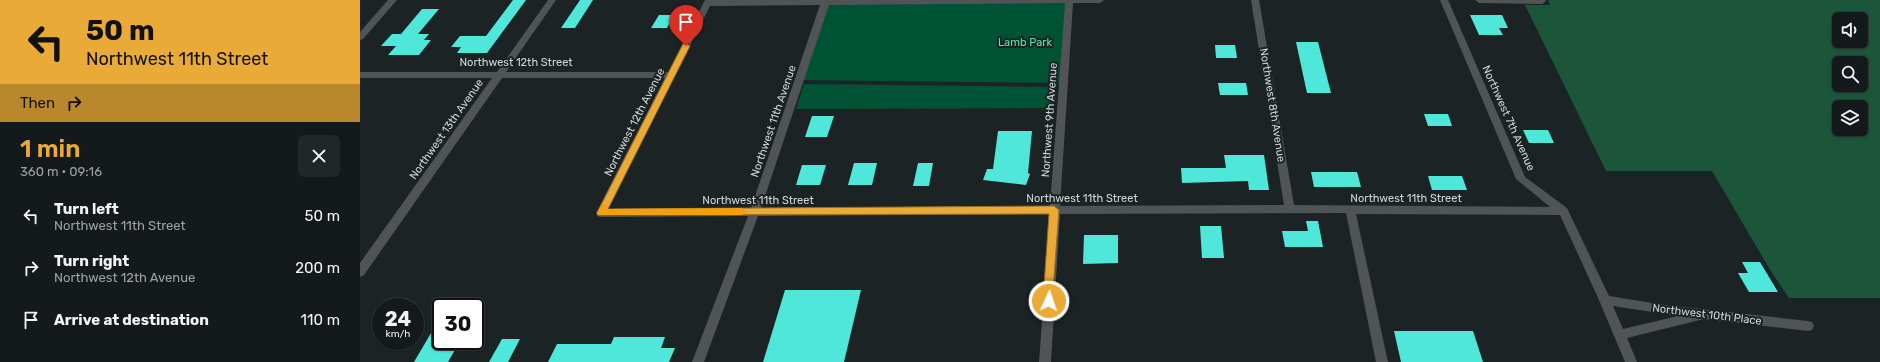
<!DOCTYPE html>
<meta charset="utf-8">
<style>
body{margin:0;font-family:Rubik,sans-serif;background:#212729;color:#f1f3f6;height:100vh;display:flex;flex-direction:column;font-size:15px;white-space:nowrap}
*{box-sizing:border-box;margin:0}
p{font-size:13px;color:#9da1a3}
.icon{flex:none;width:22px;height:22px;fill:none;stroke:currentColor;stroke-width:2;stroke-linecap:round;stroke-linejoin:round}
.map{position:relative;flex:1;overflow:hidden}
.panel{display:flex;flex-direction:column;background:#141a1c;width:360px}
.panel>*{flex:none}
.top-card{background:#e9aa38;color:#111;overflow:hidden}
.buttons{position:absolute;left:1472px;top:12px;display:grid;gap:8px}
.buttons a{display:grid;place-items:center;width:36px;height:36px;border-radius:6px;background:#141a1c;box-shadow:0 1px 3px #0004,0 0 0 1px #33383b;font-size:20px}
.speed{position:absolute;left:12px;top:298px;display:flex;gap:8px;font-size:20px;font-weight:700;text-align:center}
.speed>*{display:grid;place-content:center;width:52px;height:52px;border-radius:50%;background:#141a1c;box-shadow:0 1px 3px #0004,0 0 0 1px #33383b;line-height:1}
.speed small{font-size:10px;font-weight:400}
.speed .limit{border:2px solid #111;border-radius:6px;background:#fff;color:#111}
.pin{position:absolute;display:grid;place-items:center;width:34px;height:34px;color:#fff;margin:-41px -17px;border-radius:50% 50% 50% 0;rotate:-45deg;box-shadow:0 0 4px #0007}
.pin .icon{rotate:45deg}
.me{position:absolute;width:44px;margin:-22px;rotate:3deg;stroke-linejoin:round;filter:drop-shadow(0 0 3px #0008)}
.turn{display:flex;align-items:center;gap:14px;height:84px;padding:0 20px;font-size:18px}
.turn .icon{width:52px;height:52px;stroke-width:2.5}
.turn b{display:block;font-size:28px;line-height:34px}
.then{display:flex;align-items:center;height:38px;padding:0 20px;background:#0003;gap:8px;font-size:15px}
.round{display:grid;place-items:center;flex:none;width:42px;height:42px;border-radius:6px;background:#212729}
.head{display:flex;align-items:center;justify-content:space-between;height:68px;padding:0 20px}
h1{font-size:24px;font-weight:600;line-height:30px;color:#e9aa38}
ul{padding:0;list-style:none}
li{display:flex;align-items:center;gap:12px;height:52px;padding:0 20px}
li div{flex:1}
li b{display:block;font-size:15px}
li em{font-style:normal}
main{display:flex;flex:1;min-height:0}
.map>svg:first-child{display:block}
</style>
<main>
<section class="panel">
<div class="top-card">
<div class="turn"><svg class="icon" aria-label="left" viewBox="0 0 24 24"><path d="M17 20v-9H6M10 6l-5 5 5 5"/></svg><div><b>50 m</b>Northwest 11th Street</div></div>
<div class="then">Then<svg class="icon" aria-label="right" viewBox="0 0 24 24"><path d="M7 20v-9h11M14 6l5 5-5 5"/></svg></div>
</div>
<div class="head"><div><h1>1 min</h1><p>360 m · 09:16</p></div><a class="round"><svg class="icon" aria-label="close" viewBox="0 0 24 24"><path d="M6 6l12 12M18 6L6 18"/></svg></a></div>
<ul>
<li><svg class="icon" aria-label="left" viewBox="0 0 24 24"><path d="M17 20v-9H6M10 6l-5 5 5 5"/></svg><div><b>Turn left</b><p>Northwest 11th Street</p></div><em>50 m</em></li>
<li><svg class="icon" aria-label="right" viewBox="0 0 24 24"><path d="M7 20v-9h11M14 6l5 5-5 5"/></svg><div><b>Turn right</b><p>Northwest 12th Avenue</p></div><em>200 m</em></li>
<li><svg class="icon" aria-label="arrive" viewBox="0 0 24 24"><path d="M6 21V4h12l-3 4 3 4H6"/></svg><div><b>Arrive at destination</b></div><em>110 m</em></li>
</ul>
</section>
<div class="map">
<svg width="1520" height="362" viewBox="0 0 1520 362">
<rect width="100%" height="100%" fill="#1b2325"/>
<g fill="#005234">
<polygon points="709,0 703,83 439,80 465,3"/>
<polygon points="444,84 696,87 695,108 436,109"/>
</g>
<path fill="#1b563b" fill-rule="evenodd" d="M1188,0H1520V298H1429L1409,268L1352,171H1246L1165,5H1190ZM1479,19H1501V41H1479ZM1479,63H1501V85H1479ZM1479,107H1501V129H1479Z"/>
<g fill="#50e7db">
<polygon points="153,0 166,0 127,53 97,53 101,47 91,47 100,36 126,36"/>
<polygon points="220,0 233,0 215,28 201,28"/>
<polygon points="62,9 79,9 58,34 69,34 64,40 71,40 59,55 28,55 36,46 21,46 32,34 41,34"/>
<polygon points="299,15 314,15 307,28 291,28"/>
<polygon points="1110,15 1142,15 1148,28 1139,28 1143,35 1119,35"/>
<polygon points="936,42 958,42 971,93 947,93"/>
<polygon points="855,45 875,45 877,58 856,58"/>
<polygon points="858,83 886,83 888,95 860,95"/>
<polygon points="1064,114 1088,114 1092,126 1068,126"/>
<polygon points="452,116 474,116 467,137 445,137"/>
<polygon points="1163,130 1188,130 1194,143 1169,143"/>
<polygon points="638,131 672,131 668,173 670,174 666,185 623,180 627,169 633,169"/>
<polygon points="864,155 904,155 909,190 889,190 888,181 822,183 821,168 866,168"/>
<polygon points="494,163 517,163 512,185 488,185"/>
<polygon points="558,163 573,163 569,186 553,186"/>
<polygon points="442,165 466,165 460,185 436,185"/>
<polygon points="951,172 997,172 1001,187 954,187"/>
<polygon points="1068,176 1102,176 1107,190 1072,190"/>
<polygon points="946,221 958,221 963,247 925,247 922,231 948,231"/>
<polygon points="840,226 861,226 864,258 842,258"/>
<polygon points="724,235 758,235 758,263 723,264"/>
<polygon points="1382,262 1400,262 1418,292 1389,292 1378,273 1388,273"/>
<polygon points="425,290 501,290 484,362 403,362"/>
<polygon points="81,316 81,341 100,341 88,362 54,362"/>
<polygon points="1034,331 1113,331 1123,362 1041,362"/>
<polygon points="254,337 305,337 301,348 315,348 309,362 188,362 197,344 251,344"/>
<polygon points="142,339 160,339 148,362 129,362"/>
</g>
<g fill="none" stroke-linecap="round" stroke-linejoin="round">
<g fill="#515457" fill-rule="evenodd">
<polygon points="28,0 37,0 3,39 0,40 0,32"/>
<path d="M188,0H196L146,72H308L345,0H744L740,3H713L700,206L924,205L891,0H899L934,205L1190,207L1156,179L1080,0H1088L1165,177L1207,208L1249,296L1305,305L1448,321L1452,322L1454,326L1452,330L1448,331L1344,319L1267,338L1277,362H1265L1239,300L1200,215L996,214L1028,362H1016L986,213L700,214L691,362H679L690,214L398,216L344,362H332L388,216L241,217L237,216L236,213L305,78H142L4,275L0,277V263L132,78H0V72H137ZM705,3L690,206L401,208L469,5ZM460,5L391,208L248,209L350,6ZM1253,306L1318,316L1263,329Z"/>
<polygon points="1115,0 1185,0 1186,1 1182,4 1119,3"/>
</g>
</g>
<polygon fill="#e9aa38" stroke="#976e24" points="323,44 326,44 330,46 248,209 694,206 699,210 692,304 685,304 683,301 689,214 238,215 237,213"/>
<polygon fill="#f59e0b" points="244,204 247,206 248,209 382,208 387,212 382,215 238,215 237,213 241,206"/>
<g text-anchor="middle" stroke-width="4" stroke-linejoin="round" paint-order="stroke">
<g font-size="11" fill="#57e9a7" stroke="#1b2325">
<text x="665" y="46">Lamb Park</text>
</g>
<g font-size="11" fill="#d0d5d7" stroke="#1b2325">
<text x="156" y="66">Northwest 12th Street</text>
<text transform="translate(913 105) rotate(81)" y="4">Northwest 8th Avenue</text>
<text transform="translate(1149 118) rotate(66)" y="4">Northwest 7th Avenue</text>
<text transform="translate(689 120) rotate(-86)" y="4">Northwest 9th Avenue</text>
<text transform="translate(413 121) rotate(-71)" y="4">Northwest 11th Avenue</text>
<text transform="translate(274 122) rotate(-63)" y="4">Northwest 12th Avenue</text>
<text transform="translate(86 129) rotate(-55)" y="4">Northwest 13th Avenue</text>
<text x="722" y="202">Northwest 11th Street</text>
<text x="1046" y="202">Northwest 11th Street</text>
<text x="398" y="204">Northwest 11th Street</text>
<text transform="translate(1347 314) rotate(7)" y="4">Northwest 10th Place</text>
</g>
</g>
</svg>
<div class="buttons">
<a><svg class="icon" aria-label="sound" viewBox="0 0 24 24"><path d="M4 9h4l5-4v14l-5-4H4zM17 9q2 3 0 6"/></svg></a>
<a><svg class="icon" aria-label="search" viewBox="0 0 24 24"><circle cx="10" cy="10" r="6"/><path d="M15 15l6 6"/></svg></a>
<a><svg class="icon" aria-label="layers" viewBox="0 0 24 24"><path d="M12 4l9 5-9 5-9-5zM3 14l9 5 9-5"/></svg></a>
</div>
<div class="speed"><div>24<small>km/h</small></div><div class="limit">30</div></div>
<div class="pin" style="left:326px;top:46px;background:#d93025"><svg class="icon" aria-label="arrive" viewBox="0 0 24 24"><path d="M6 21V4h12l-3 4 3 4H6"/></svg></div>
<svg class="me" style="left:689px;top:301px" viewBox="-20 -20 40 40"><circle r="17" fill="#e9aa38" stroke="#fff" stroke-width="3"/><path d="M0-11L8 9 0 5-8 9z" fill="#fff"/></svg>
</div>
</main>
